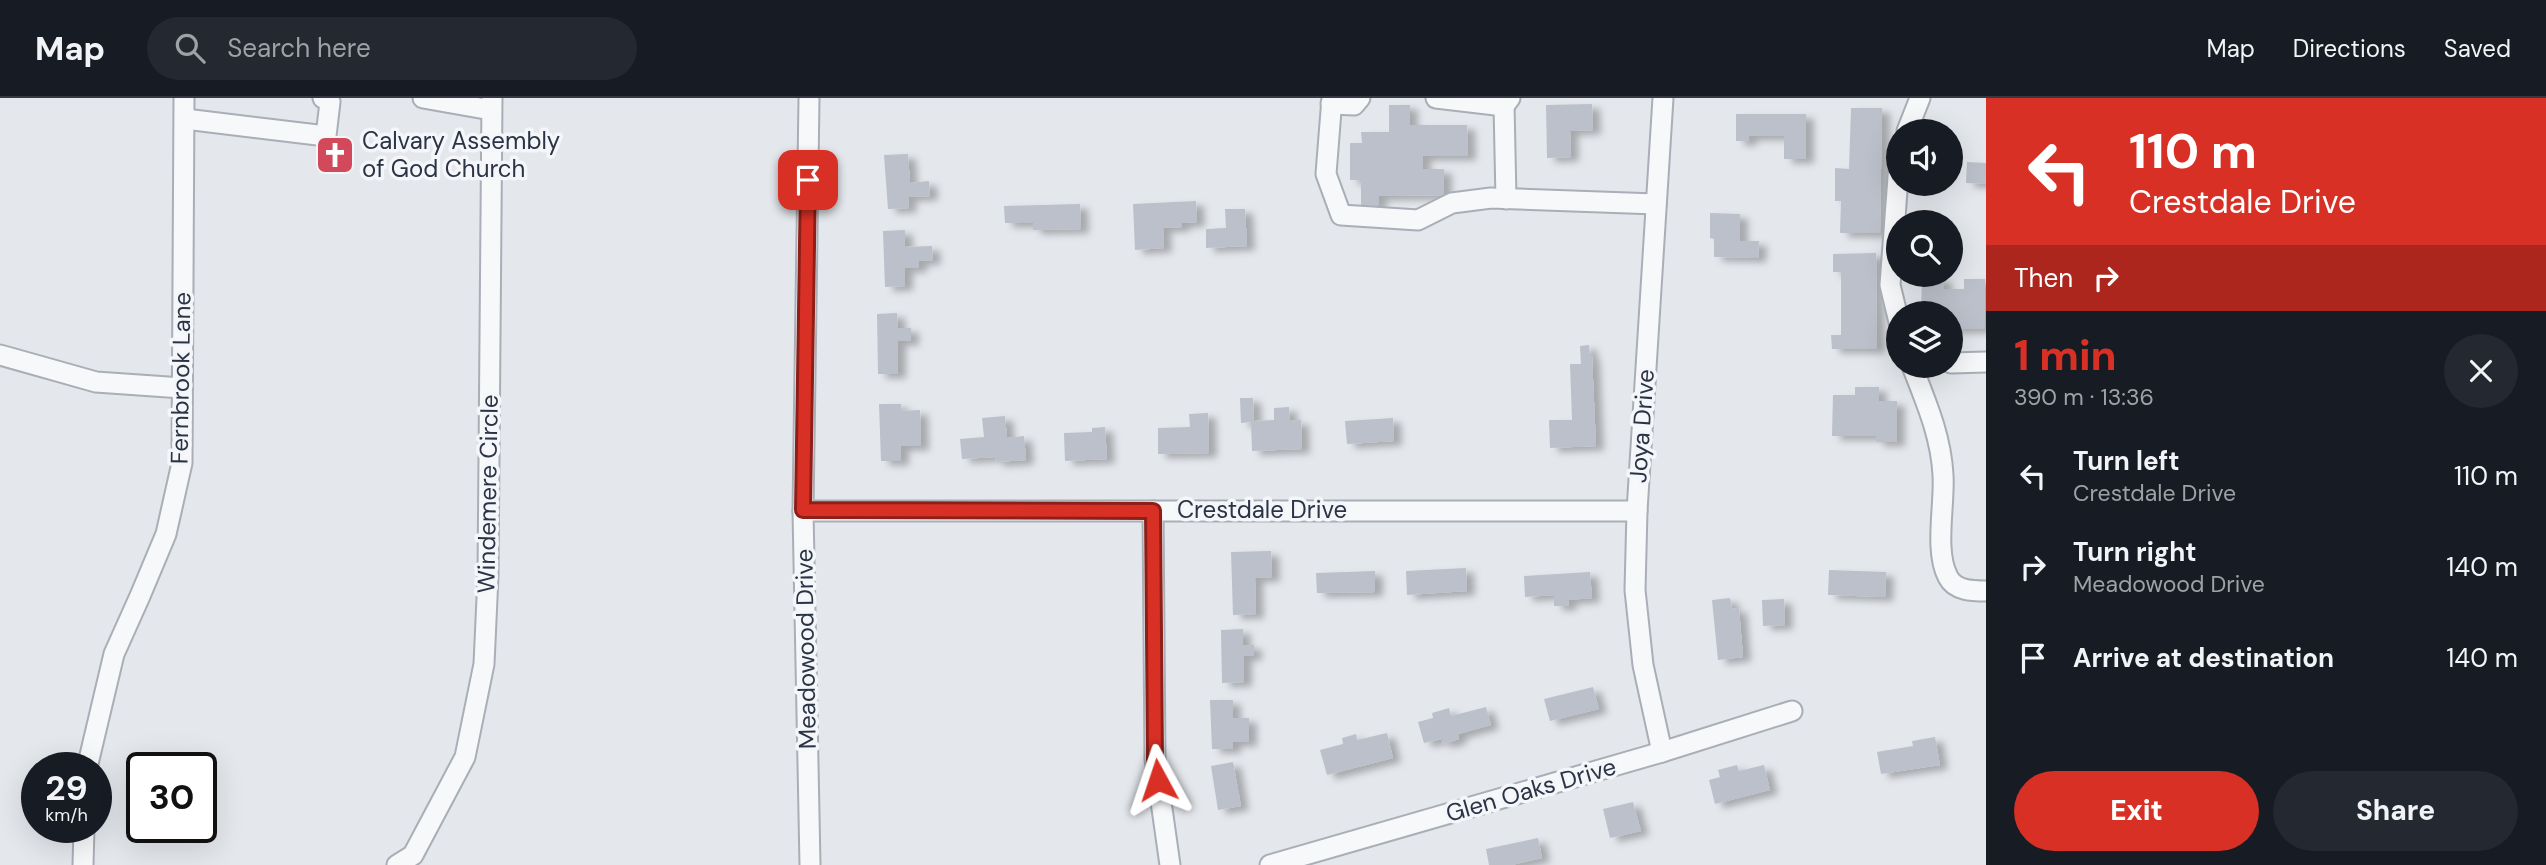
<!DOCTYPE html>
<meta charset="utf-8">
<style>
body{margin:0;font-family:"DM Sans",sans-serif;background:#242831;color:#f1f3f6;height:100vh;display:flex;flex-direction:column;font-size:26px;white-space:nowrap}
*{box-sizing:border-box;margin:0}
p{font-size:23px;color:#9ea1a6}
.icon{flex:none;width:38px;height:38px;fill:none;stroke:currentColor;stroke-width:2;stroke-linecap:round;stroke-linejoin:round}
.map{position:relative;flex:1;overflow:hidden}
.panel{display:flex;flex-direction:column;background:#171b24;width:560px}
.panel>*{flex:none}
.top-card{background:#d93025;color:#fff;overflow:hidden}
.controls{position:absolute;left:1886px;top:21px;display:grid;gap:14px}
.controls a{display:grid;place-items:center;width:77px;height:77px;border-radius:50%;background:#171b24;box-shadow:0 7px 28px #0002;font-size:35px}
.speed{position:absolute;left:21px;top:654px;display:flex;gap:14px;font-size:35px;font-weight:700;text-align:center}
.speed>*{display:grid;place-content:center;width:91px;height:91px;border-radius:50%;background:#171b24;box-shadow:0 7px 28px #0002;line-height:1}
.speed small{font-size:18px;font-weight:400}
.speed .limit{border:4px solid #111;border-radius:10px;background:#fff;color:#111}
.pin{position:absolute;display:grid;place-items:center;width:60px;height:60px;color:#fff;margin:-30px;border-radius:14px;box-shadow:0 4px 10px #0006}
.me{position:absolute;width:77px;margin:-38px;rotate:355deg;stroke-linejoin:round;filter:drop-shadow(0 0 5px #0008)}
.turn{display:flex;align-items:center;gap:24px;height:147px;padding:0 28px;font-size:32px}
.turn .icon{width:91px;height:91px;stroke-width:2.5}
.turn b{display:block;font-size:49px;line-height:60px}
.then{display:flex;align-items:center;height:66px;padding:0 28px;background:#0003;gap:14px;font-size:26px}
.round{display:grid;place-items:center;flex:none;width:74px;height:74px;border-radius:37px;background:#242831}
.summary{display:flex;align-items:center;justify-content:space-between;height:119px;padding:0 28px}
h1{font-size:42px;font-weight:800;line-height:52px;color:#d93025}
.primary-button{display:flex;gap:14px;margin-top:auto;padding:14px 28px}
.primary-button a{flex:1;height:80px;border-radius:42px;background:#d93025;color:#fff;font-size:28px;font-weight:800;line-height:80px;text-align:center}
.primary-button a+a{background:#242831;color:#f1f3f6}
ul{padding:0;list-style:none}
li{display:flex;align-items:center;gap:21px;height:91px;padding:0 28px}
li div{flex:1}
li b{display:block;font-size:26px}
li em{font-style:normal}
header{display:flex;align-items:center;gap:42px;box-sizing:border-box;height:98px;padding:0 35px;background:#171b24;border-bottom:2px solid #363941}
header strong{font-size:33px}
nav{display:flex;gap:38px;margin-inline-start:auto;font-size:24px}
.search{width:490px;height:63px;background:#242831;display:flex;align-items:center;gap:18px;box-sizing:border-box;padding:0 24px;border-radius:38px;color:#9ea1a6;font-size:26px}
main{display:flex;flex:1;min-height:0}
.map>svg:first-child{display:block}
</style>
<header>
<strong>Map</strong>
<div class="search"><svg class="icon" aria-label="search" viewBox="0 0 24 24"><circle cx="10" cy="10" r="6"/><path d="M15 15l6 6"/></svg>Search here</div>
<nav><a>Map</a><a>Directions</a><a>Saved</a></nav>
</header>
<main>
<div class="map">
<svg width="1986" height="767" viewBox="0 0 1986 767">
<defs>
<filter id="shadow"><feDropShadow dx="8" dy="4.5" stdDeviation="3.5" flood-color="#0004"/></filter>
</defs>
<rect width="100%" height="100%" fill="#e4e7ec"/>
<g fill="#bbc0ca" filter="url(#shadow)">
<polygon points="1592,6 1593,32 1570,33 1571,59 1547,60 1546,7"/>
<polygon points="1389,7 1410,7 1410,27 1467,27 1468,58 1423,58 1423,71 1444,71 1444,97 1379,98 1379,107 1361,108 1361,82 1350,82 1350,45 1362,45 1361,34 1389,34"/>
<polygon points="1851,10 1882,10 1880,135 1840,135 1841,103 1835,103 1835,70 1849,71"/>
<polygon points="1736,16 1806,16 1806,61 1784,61 1784,38 1749,38 1749,43 1736,43"/>
<polygon points="908,56 910,85 929,83 930,98 908,99 909,110 888,111 884,57"/>
<polygon points="1967,64 1986,65 1986,86 1966,85"/>
<polygon points="1196,103 1197,124 1182,125 1182,129 1163,130 1164,150 1135,152 1133,106"/>
<polygon points="1080,106 1081,131 1033,132 1033,125 1005,125 1004,108"/>
<polygon points="1225,111 1245,111 1247,148 1206,150 1206,131 1226,130"/>
<polygon points="1710,115 1740,116 1740,143 1759,143 1758,160 1714,159 1714,141 1710,140"/>
<polygon points="905,132 905,149 932,148 933,162 919,163 919,170 905,170 905,188 885,189 883,133"/>
<polygon points="1876,155 1877,251 1832,251 1831,237 1841,237 1841,174 1833,174 1833,156"/>
<polygon points="1922,179 1944,180 1944,191 1964,191 1964,181 1985,181 1984,231 1951,231 1951,215 1921,215"/>
<polygon points="897,215 898,230 911,230 911,243 898,243 898,276 878,276 877,216"/>
<polygon points="1589,247 1590,258 1592,258 1596,348 1550,350 1549,322 1572,322 1570,266 1581,266 1580,248"/>
<polygon points="1855,289 1879,289 1879,303 1897,303 1897,344 1876,344 1876,338 1832,338 1833,297 1855,297"/>
<polygon points="1240,300 1253,300 1254,323 1274,322 1274,310 1289,309 1290,323 1301,322 1302,351 1252,353 1251,324 1241,325"/>
<polygon points="879,306 901,306 901,313 920,312 921,348 901,348 901,363 881,363"/>
<polygon points="1208,315 1209,355 1158,356 1158,330 1190,329 1189,316"/>
<polygon points="1005,318 1007,340 1024,338 1026,362 996,364 995,359 962,361 960,341 984,339 982,320"/>
<polygon points="1393,320 1394,343 1347,346 1345,323"/>
<polygon points="1105,329 1107,361 1065,363 1064,335 1092,334 1092,330"/>
<polygon points="1271,453 1272,479 1255,480 1256,516 1233,517 1231,454"/>
<polygon points="1466,470 1467,493 1407,497 1406,473"/>
<polygon points="1829,472 1886,474 1885,499 1828,497"/>
<polygon points="1375,473 1375,494 1317,495 1316,475"/>
<polygon points="1590,474 1592,500 1568,502 1569,508 1554,508 1554,497 1525,499 1524,478"/>
<polygon points="1730,500 1732,511 1739,510 1743,559 1718,562 1712,502"/>
<polygon points="1784,501 1785,527 1763,528 1762,502"/>
<polygon points="1243,531 1243,547 1254,547 1254,558 1244,558 1244,584 1222,585 1221,532"/>
<polygon points="1593,589 1599,611 1550,623 1544,601"/>
<polygon points="1210,602 1233,602 1233,620 1249,620 1249,644 1233,644 1233,651 1212,651"/>
<polygon points="1486,609 1491,627 1458,636 1459,641 1443,646 1442,641 1424,645 1418,624 1433,620 1432,615 1449,610 1451,618"/>
<polygon points="1387,635 1393,660 1327,677 1320,652 1343,646 1342,640 1356,636 1357,642"/>
<polygon points="1935,639 1940,667 1881,676 1877,654 1913,648 1912,643"/>
<polygon points="1233,664 1241,708 1218,712 1211,668"/>
<polygon points="1737,667 1739,673 1764,667 1770,692 1715,706 1709,682 1720,679 1718,672"/>
<polygon points="1633,704 1641,733 1610,740 1603,711"/>
<polygon points="1538,740 1542,760 1511,767 1489,767 1486,751"/>
</g>
<g fill="none" stroke-linecap="round" stroke-linejoin="round">
<defs>
<g id="minor">
<polyline points="423,0 491,12"/>
<polyline points="809,0 803,413 810,767"/>
<polyline points="1332,0 1326,76 1341,117 1418,122 1452,105 1491,100 1656,106"/>
<polyline points="1436,0 1504,8 1510,0"/>
<polyline points="1331,6 1354,7 1360,0"/>
<polyline points="1504,7 1506,101"/>
<polyline points="185,21 326,38 330,4 323,0"/>
<polyline points="1907,33 1920,0"/>
<polyline points="1899,66 1890,187 1899,224"/>
<polyline points="0,257 96,284 182,290"/>
<polyline points="1951,265 1986,264"/>
<path d="M1912,268C1926,304 1941,338 1943,377C1945,406 1934,453 1948,479C1955,493 1973,493 1986,493"/>
<polyline points="803,413 1637,413"/>
<polyline points="1153,413 1155,661 1170,767"/>
<polyline points="1662,654 1643,567 1635,492 1637,413 1663,0"/>
<polyline points="87,670 114,556 140,498 166,436 182,365 184,0"/>
<polyline points="83,767 84,730"/>
<polyline points="397,767 413,757 465,659 484,566 488,478 492,0"/>
<polyline points="1270,767 1662,654 1792,613"/>
</g>
</defs>
<use href="#minor" stroke="#a9aeb7" stroke-width="23"/>
<use href="#minor" stroke="#f7f8fa" stroke-width="19"/>
</g>
<g fill="none" stroke-linecap="round" stroke-linejoin="round">
<defs>
<polyline id="route" points="808,82 803,412 1153,413 1155,661 1158,682"/>
</defs>
<use href="#route" stroke="#8d1f18" stroke-width="18"/>
<use href="#route" stroke="#d93025" stroke-width="12"/>
</g>
<defs>
<symbol id="church-square" viewBox="-11 -11 22 22"><rect x="-9" y="-9" width="18" height="18" rx="4" fill="#d1495b" stroke="#f4f6f9"/><path d="M-1.2-6h2.4v3.5h3.3v2.4h-3.3V6h-2.4V-.1h-3.3v-2.4h3.3Z" fill="#fff"/></symbol>
</defs>
<g fill-rule="evenodd">
<use href="#church-square" x="313" y="35" width="44" height="44"/>
</g>
<g text-anchor="middle" stroke-width="7" stroke-linejoin="round" paint-order="stroke">
<g font-size="24" fill="#2b3445" stroke="#f4f6f9" text-anchor="start">
<text x="362" y="51">Calvary Assembly<tspan x="362" dy="28">of God Church</tspan></text>
</g>
<g font-size="24" fill="#2b3445" stroke="#f4f6f9">
<text transform="translate(181 280) rotate(-89)" y="8">Fernbrook Lane</text>
<text transform="translate(1642 328) rotate(-86)" y="8">Joya Drive</text>
<text transform="translate(488 396) rotate(-89)" y="8">Windemere Circle</text>
<text x="1262" y="420">Crestdale Drive</text>
<text transform="translate(806 551) rotate(-91)" y="8">Meadowood Drive</text>
<text transform="translate(1531 692) rotate(-16)" y="8">Glen Oaks Drive</text>
</g>
</g>
</svg>
<div class="controls">
<a><svg class="icon" aria-label="sound" viewBox="0 0 24 24"><path d="M4 9h4l5-4v14l-5-4H4zM17 9q2 3 0 6"/></svg></a>
<a><svg class="icon" aria-label="search" viewBox="0 0 24 24"><circle cx="10" cy="10" r="6"/><path d="M15 15l6 6"/></svg></a>
<a><svg class="icon" aria-label="layers" viewBox="0 0 24 24"><path d="M12 4l9 5-9 5-9-5zM3 14l9 5 9-5"/></svg></a>
</div>
<div class="speed"><div>29<small>km/h</small></div><div class="limit">30</div></div>
<div class="pin" style="left:808px;top:82px;background:#d93025"><svg class="icon" aria-label="arrive" viewBox="0 0 24 24"><path d="M6 21V4h12l-3 4 3 4H6"/></svg></div>
<svg class="me" style="left:1158px;top:682px" viewBox="-20 -20 40 40"><path d="M0-17L14 15 0 8-14 15z" fill="#d93025" stroke="#fff" stroke-width="4"/></svg>
</div>
<section class="panel">
<div class="top-card">
<div class="turn"><svg class="icon" aria-label="left" viewBox="0 0 24 24"><path d="M17 20v-9H6M10 6l-5 5 5 5"/></svg><div><b>110 m</b>Crestdale Drive</div></div>
<div class="then">Then<svg class="icon" aria-label="right" viewBox="0 0 24 24"><path d="M7 20v-9h11M14 6l5 5-5 5"/></svg></div>
</div>
<div class="summary"><div><h1>1 min</h1><p>390 m · 13:36</p></div><a class="round"><svg class="icon" aria-label="close" viewBox="0 0 24 24"><path d="M6 6l12 12M18 6L6 18"/></svg></a></div>
<ul>
<li><svg class="icon" aria-label="left" viewBox="0 0 24 24"><path d="M17 20v-9H6M10 6l-5 5 5 5"/></svg><div><b>Turn left</b><p>Crestdale Drive</p></div><em>110 m</em></li>
<li><svg class="icon" aria-label="right" viewBox="0 0 24 24"><path d="M7 20v-9h11M14 6l5 5-5 5"/></svg><div><b>Turn right</b><p>Meadowood Drive</p></div><em>140 m</em></li>
<li><svg class="icon" aria-label="arrive" viewBox="0 0 24 24"><path d="M6 21V4h12l-3 4 3 4H6"/></svg><div><b>Arrive at destination</b></div><em>140 m</em></li>
</ul>
<div class="primary-button"><a>Exit</a><a>Share</a></div>
</section>
</main>
